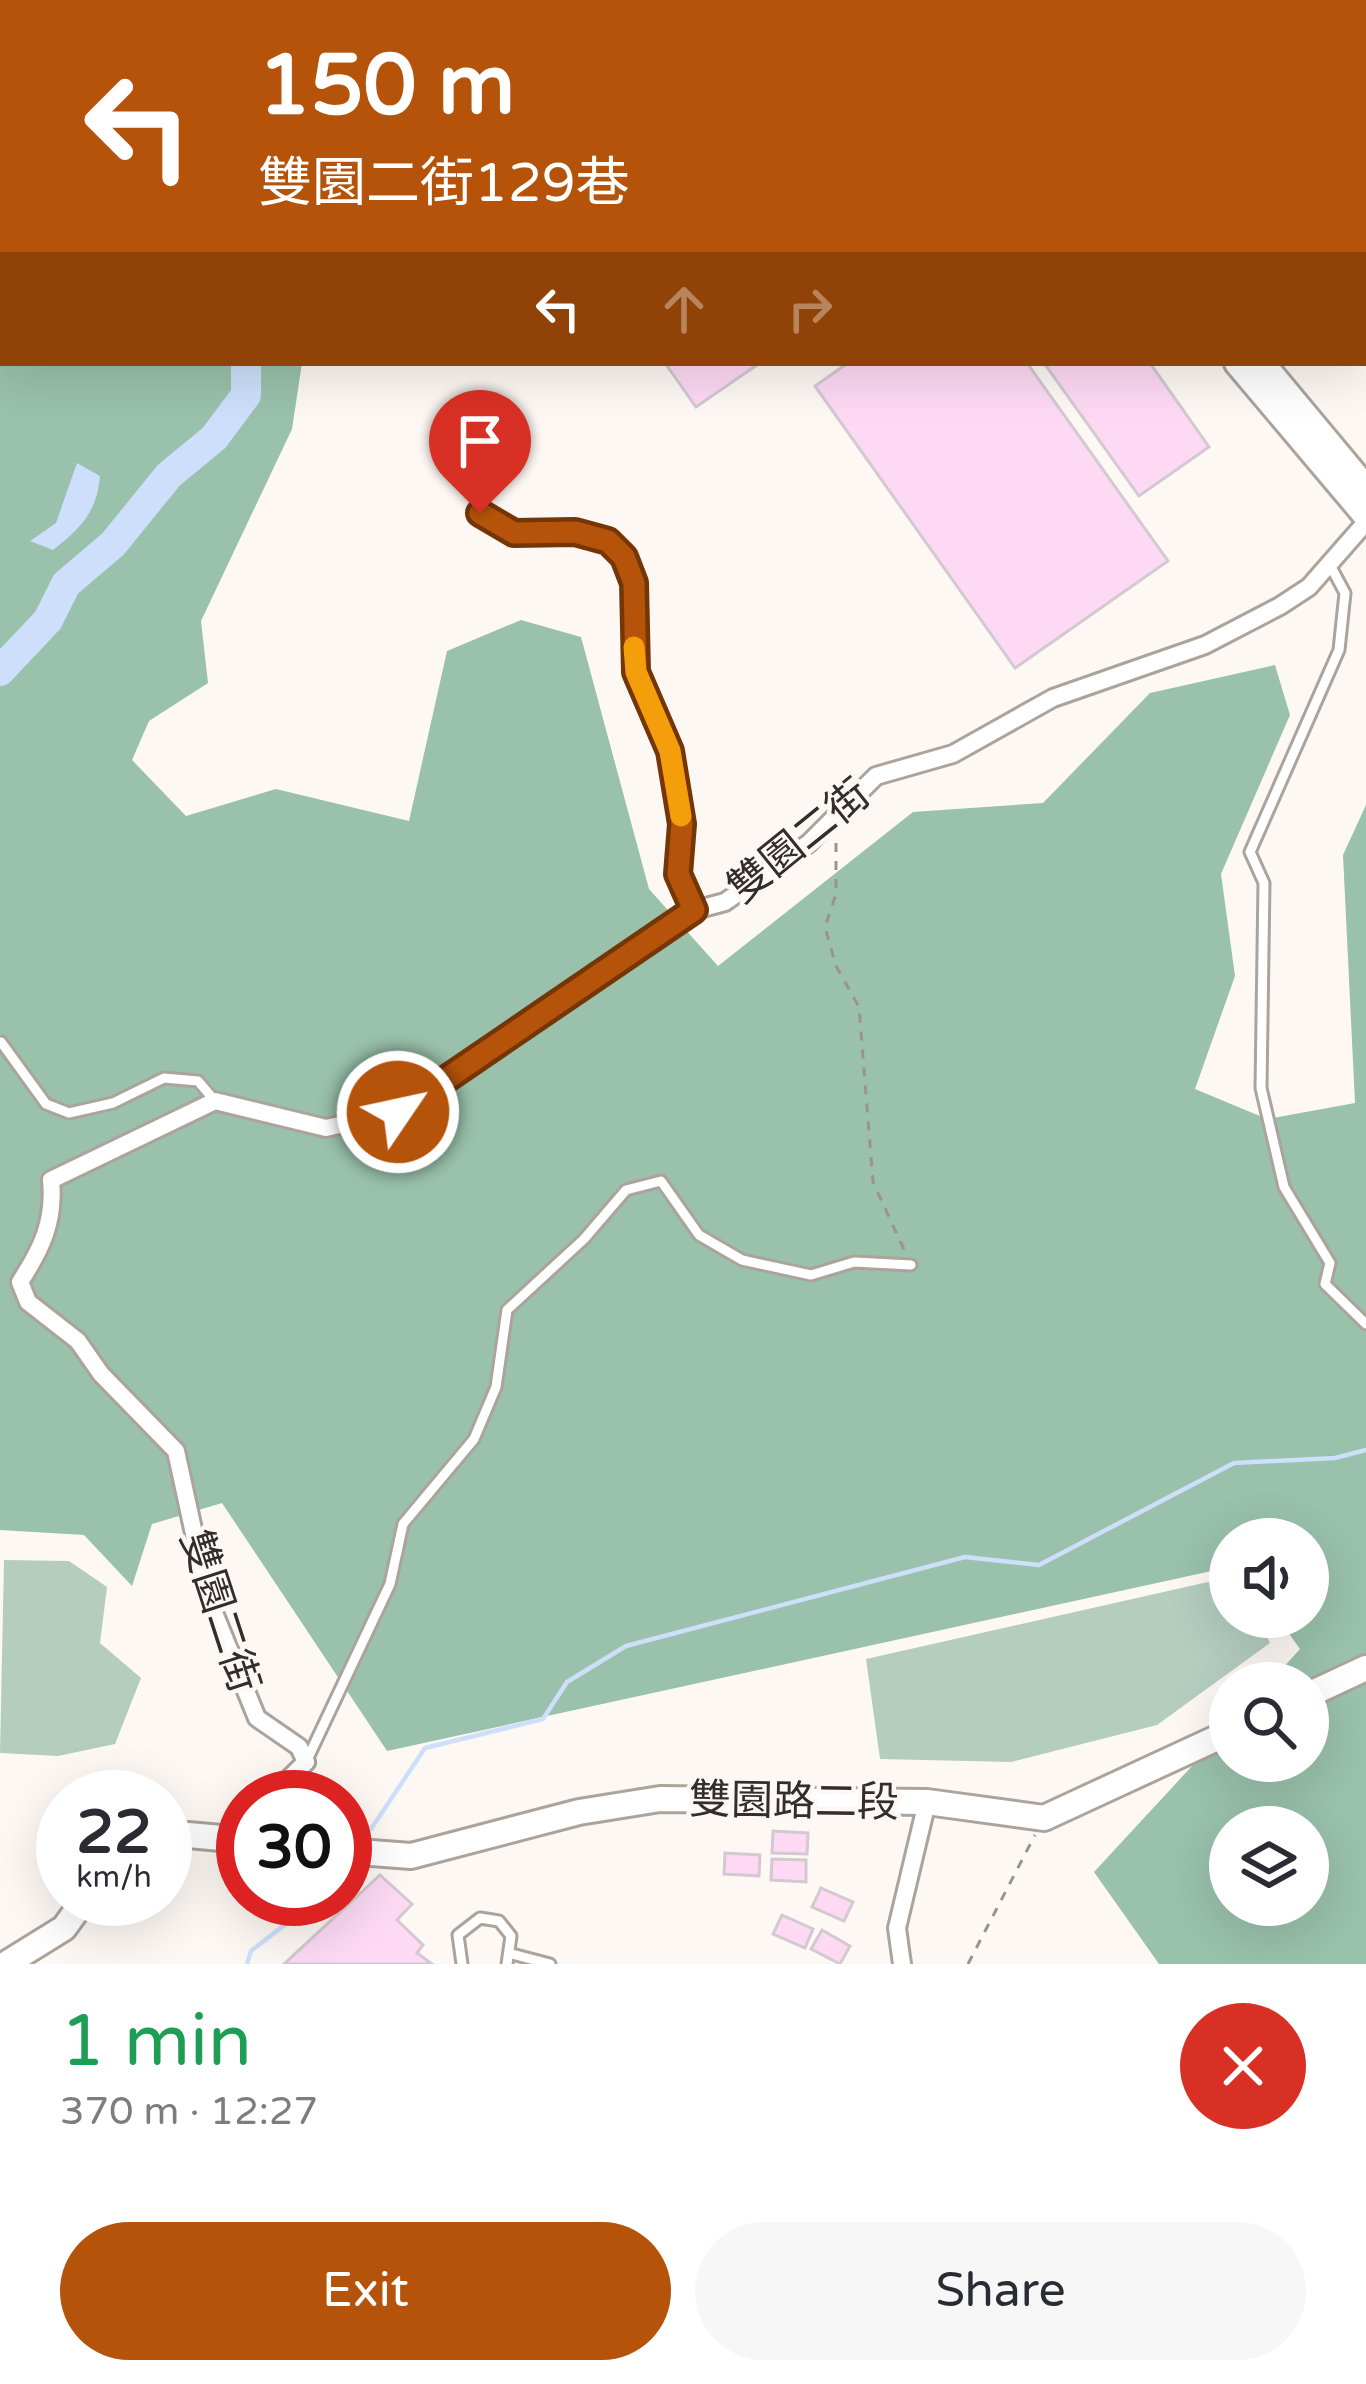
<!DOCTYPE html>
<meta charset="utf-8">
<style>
body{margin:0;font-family:"Varela Round","Noto Sans TC",sans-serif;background:#f7f7f7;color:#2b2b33;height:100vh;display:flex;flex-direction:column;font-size:45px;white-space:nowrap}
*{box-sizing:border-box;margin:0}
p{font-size:39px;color:#7c7c81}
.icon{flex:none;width:66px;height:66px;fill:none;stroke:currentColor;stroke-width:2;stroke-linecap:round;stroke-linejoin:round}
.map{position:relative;height:1964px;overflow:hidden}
.panel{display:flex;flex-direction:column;background:#fff;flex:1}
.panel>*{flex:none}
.hud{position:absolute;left:0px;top:0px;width:1368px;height:366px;box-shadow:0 12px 48px #0002;background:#b45309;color:#fff;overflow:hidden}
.tools{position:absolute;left:1209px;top:1518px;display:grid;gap:24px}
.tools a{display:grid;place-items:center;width:120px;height:120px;border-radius:50%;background:#fff;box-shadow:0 12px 48px #0002;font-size:60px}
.speed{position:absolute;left:36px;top:1770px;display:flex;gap:24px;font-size:60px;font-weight:700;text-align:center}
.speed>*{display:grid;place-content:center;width:156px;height:156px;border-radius:50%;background:#fff;box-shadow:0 12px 48px #0002;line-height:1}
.speed small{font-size:30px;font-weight:400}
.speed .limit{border:18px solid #d22;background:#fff;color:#111}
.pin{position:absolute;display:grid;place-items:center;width:102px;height:102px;color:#fff;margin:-123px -51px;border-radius:50% 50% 50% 0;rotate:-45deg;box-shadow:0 0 12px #0007}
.pin .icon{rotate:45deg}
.me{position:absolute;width:132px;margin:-66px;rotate:56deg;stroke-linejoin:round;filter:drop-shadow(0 0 9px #0008)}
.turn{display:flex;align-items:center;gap:42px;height:252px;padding:0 60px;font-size:54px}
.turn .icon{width:156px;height:156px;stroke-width:2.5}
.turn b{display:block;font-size:84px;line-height:102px}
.lanes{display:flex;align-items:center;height:114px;padding:0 60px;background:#0003;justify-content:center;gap:60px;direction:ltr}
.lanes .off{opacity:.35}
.round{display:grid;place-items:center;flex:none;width:126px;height:126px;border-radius:63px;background:#f7f7f7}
.overview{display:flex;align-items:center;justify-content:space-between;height:204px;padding:0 60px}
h1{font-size:72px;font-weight:600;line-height:90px;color:#1e9e55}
.cta{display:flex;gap:24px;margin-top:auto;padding:24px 60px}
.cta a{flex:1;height:138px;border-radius:72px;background:#b45309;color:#fff;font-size:48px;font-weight:600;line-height:138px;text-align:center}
.cta a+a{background:#f7f7f7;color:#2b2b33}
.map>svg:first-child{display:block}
</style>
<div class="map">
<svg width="1366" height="1964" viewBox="0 0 1366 1964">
<rect width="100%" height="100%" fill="#fef8f4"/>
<g fill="#b4cdbf">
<polygon points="4,1560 69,1561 107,1587 100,1643 141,1678 115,1744 58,1756 0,1753"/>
<polygon points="1230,1577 1230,1617 1258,1617 1270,1643 1157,1725 1011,1762 880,1759 866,1659"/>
</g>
<path fill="#99c1ab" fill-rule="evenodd" d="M0,0H316L3,3V363H302L292,429L201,621L208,683L149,721L132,760L186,816L276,789L409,821L447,651L521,620L581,637L649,889L718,966L913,812L1043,803L1150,693L1275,665L1290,715L1221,874L1235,976L1195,1089L1267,1119L1355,1103L1343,855L1366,805V1964H1159L1094,1872L1230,1725V1761H1308V1683H1269L1300,1649L1277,1617H1308V1539H1230V1567L387,1751L222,1503L152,1524L132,1586L84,1535L0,1530ZM1230,1827H1308V1905H1230Z"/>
<path fill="#cddffa" d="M77,463L100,476C97,512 81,528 53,550L30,541L56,523Z"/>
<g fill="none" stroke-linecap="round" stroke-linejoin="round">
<g stroke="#cddffa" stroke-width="4.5">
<polyline points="371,1829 425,1748 543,1719 567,1682 626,1646 965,1557 1039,1565 1234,1463 1335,1458 1366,1450"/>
<polyline points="247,1964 251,1951 318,1899"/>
</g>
<g stroke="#cddffa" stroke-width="30">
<polyline points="164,0 165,3"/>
<polyline points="0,671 48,620 66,584 113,544 169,475 214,438 246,395 246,363"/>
</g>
</g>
<g fill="#fdd9f3" stroke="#d3c9d0" stroke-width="3">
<polygon points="490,0 687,0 683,3"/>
<polygon points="665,363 760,363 696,407"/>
<polygon points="848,363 1027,363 1168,561 1015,668 815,386"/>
<polygon points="1044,363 1150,363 1209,447 1139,496"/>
<polygon points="773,1831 808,1833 807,1854 772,1853"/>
<polygon points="725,1853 760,1855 759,1876 724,1874"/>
<polygon points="772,1859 806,1860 806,1882 771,1880"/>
<polygon points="380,1875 412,1904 397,1920 423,1945 417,1953 432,1964 284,1964"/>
<polygon points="821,1888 853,1902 844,1921 812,1907"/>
<polygon points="782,1915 813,1929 805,1948 773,1934"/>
<polygon points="822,1930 850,1946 840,1964 811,1949"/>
</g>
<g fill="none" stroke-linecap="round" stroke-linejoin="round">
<defs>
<g id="lane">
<polyline points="480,513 514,533 575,532 607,541 624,558 634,583 636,672 670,751 682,823 678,874 695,910"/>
<polyline points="1330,565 1345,593 1339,650 1250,852 1264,883 1261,1088 1284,1187 1330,1263 1325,1284 1366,1324"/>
<polyline points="1,1042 46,1104 69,1113 113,1103 164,1078 198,1081 215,1101"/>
<polyline points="306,1762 390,1584 403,1524 474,1439 496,1387 507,1310 584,1239 626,1190 661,1181 699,1235 742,1260 811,1275 854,1262 911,1265"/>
<polyline points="512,1954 550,1964"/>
<polyline points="462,1964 458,1935 480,1918 499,1921 511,1936 507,1964"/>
</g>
<g id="street">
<polyline points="1231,0 1234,3"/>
<polyline points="1365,72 1366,71"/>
<polyline points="1365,159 1366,160"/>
<path d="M270,1797L306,1762L299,1747L257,1718L208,1598L176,1451L101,1374L78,1341L28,1302L20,1282C42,1248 55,1221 51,1180L215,1101L326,1128L398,1112L695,910L725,902L809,843L876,776L953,754L1053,698L1205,645L1280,606L1309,587L1366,522"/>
<polyline points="902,1964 897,1928 927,1802"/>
</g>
<g id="secondary">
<polyline points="930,0 932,3"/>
<polyline points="957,0 959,3"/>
<polyline points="1237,363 1366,516"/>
<polyline points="1262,363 1366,488"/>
<polyline points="1308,1695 1366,1668"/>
<polyline points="165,1840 188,1835 243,1840"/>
<polyline points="345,1851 411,1856 579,1812 660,1799 927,1802 1044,1818 1230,1732"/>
<polyline points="6,1964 64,1928 85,1899"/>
</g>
</defs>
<use href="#lane" stroke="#aca39b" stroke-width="15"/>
<use href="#street" stroke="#aca39b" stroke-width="22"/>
<use href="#secondary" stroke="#aca39b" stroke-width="30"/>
<g stroke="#999491" stroke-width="3" stroke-dasharray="9 9" stroke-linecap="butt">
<polyline points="836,843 836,894 825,927 836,966 859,1007 873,1182 906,1254"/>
<polyline points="968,1964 1035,1835"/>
</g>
<use href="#lane" stroke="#fff" stroke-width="9"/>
<use href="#street" stroke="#fff" stroke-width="16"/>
<use href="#secondary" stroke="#fff" stroke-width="24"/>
</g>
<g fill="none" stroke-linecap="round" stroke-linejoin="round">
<defs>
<polyline id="route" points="398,1112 694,910 678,874 682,824 670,751 636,672 634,583 624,557 608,541 575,532 514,533 480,513"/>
</defs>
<use href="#route" stroke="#753606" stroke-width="30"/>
<use href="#route" stroke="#b45309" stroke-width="21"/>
<polyline stroke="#f59e0b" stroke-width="21" points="634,647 636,672 670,751 681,816"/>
</g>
<g text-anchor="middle" stroke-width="9" stroke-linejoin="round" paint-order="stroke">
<g font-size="42" fill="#322e2b" stroke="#fef8f4">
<text transform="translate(798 840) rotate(-39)" y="15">雙園二街</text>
<text transform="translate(221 1611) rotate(72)" y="15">雙園二街</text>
<text transform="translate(794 1800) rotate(1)" y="15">雙園路二段</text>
</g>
</g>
</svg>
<div class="tools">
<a><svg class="icon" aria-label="sound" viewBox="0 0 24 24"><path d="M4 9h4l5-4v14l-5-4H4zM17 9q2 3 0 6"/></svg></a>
<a><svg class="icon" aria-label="search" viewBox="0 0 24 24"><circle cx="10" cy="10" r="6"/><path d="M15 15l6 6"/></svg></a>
<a><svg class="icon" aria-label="layers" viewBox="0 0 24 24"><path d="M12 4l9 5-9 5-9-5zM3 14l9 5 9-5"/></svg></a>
</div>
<div class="speed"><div>22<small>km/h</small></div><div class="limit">30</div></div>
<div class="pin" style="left:480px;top:513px;background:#d93025"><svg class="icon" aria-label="arrive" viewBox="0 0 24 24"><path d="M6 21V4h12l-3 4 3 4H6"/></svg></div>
<svg class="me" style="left:398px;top:1112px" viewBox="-20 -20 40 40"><circle r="17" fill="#b45309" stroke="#fff" stroke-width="3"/><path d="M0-11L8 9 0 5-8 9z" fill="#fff"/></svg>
<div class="hud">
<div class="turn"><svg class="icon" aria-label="left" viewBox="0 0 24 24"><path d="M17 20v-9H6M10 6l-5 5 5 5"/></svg><div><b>150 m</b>雙園二街129巷</div></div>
<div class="lanes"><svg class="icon" aria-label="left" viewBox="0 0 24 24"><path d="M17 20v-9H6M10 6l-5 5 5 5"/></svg><svg class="icon off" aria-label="ahead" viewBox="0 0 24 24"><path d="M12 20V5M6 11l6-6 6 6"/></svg><svg class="icon off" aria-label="right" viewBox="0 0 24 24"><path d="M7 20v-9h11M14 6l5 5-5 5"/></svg></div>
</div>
</div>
<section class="panel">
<div class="overview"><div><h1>1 min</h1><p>370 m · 12:27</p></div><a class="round" style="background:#d93025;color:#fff"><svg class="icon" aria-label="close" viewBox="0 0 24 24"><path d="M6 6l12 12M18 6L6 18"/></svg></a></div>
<div class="cta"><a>Exit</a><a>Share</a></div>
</section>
